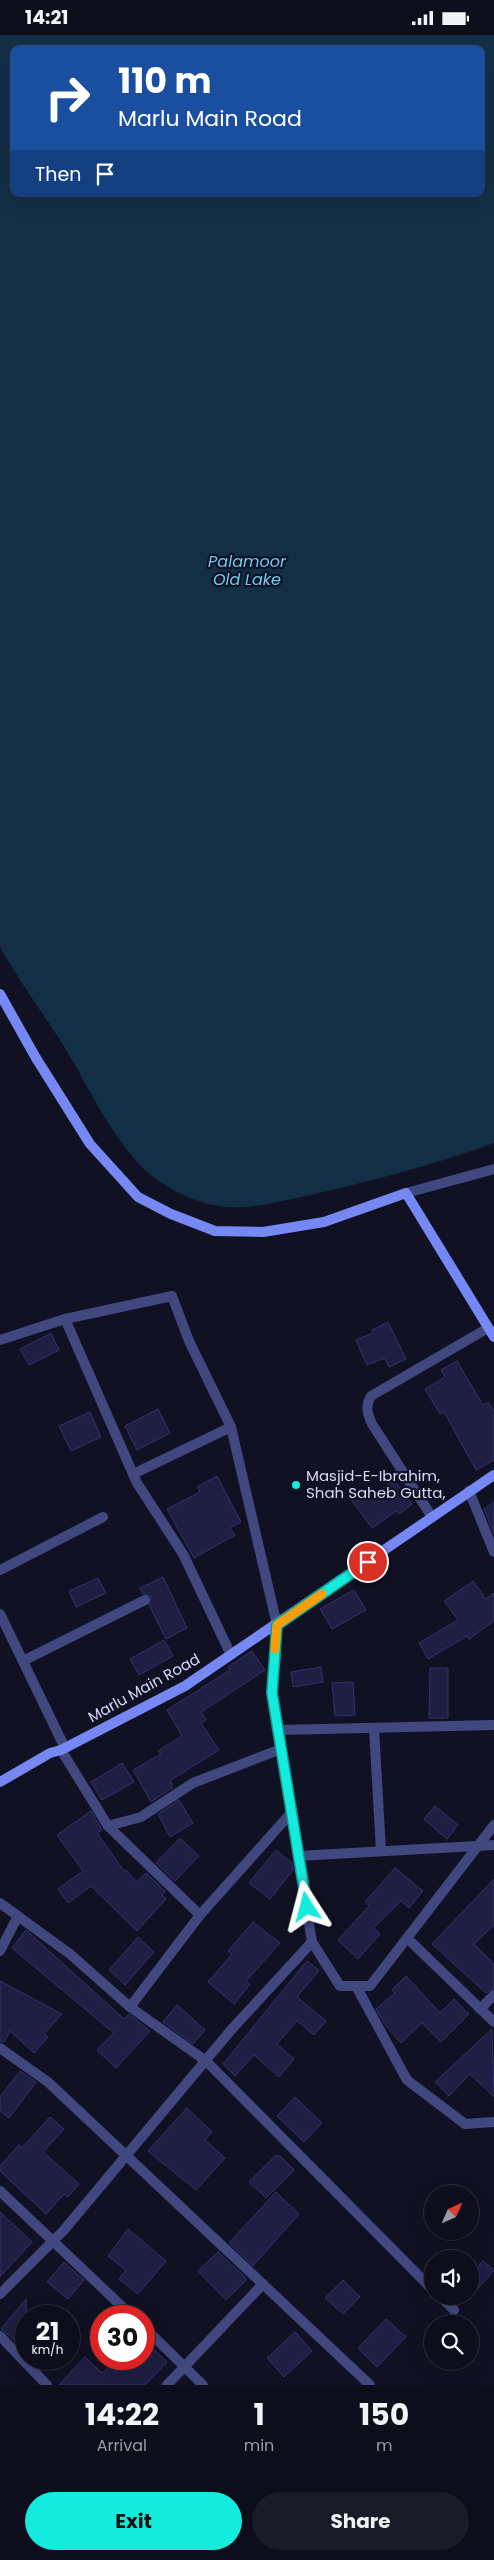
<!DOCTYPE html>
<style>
body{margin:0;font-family:Poppins,sans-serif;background:#1b1b28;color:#f1f3f6;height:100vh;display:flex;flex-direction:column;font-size:19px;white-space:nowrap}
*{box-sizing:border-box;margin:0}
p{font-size:16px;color:#9a9ca3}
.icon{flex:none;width:28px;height:28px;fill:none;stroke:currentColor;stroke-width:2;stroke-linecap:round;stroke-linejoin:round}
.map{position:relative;height:2350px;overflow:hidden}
.panel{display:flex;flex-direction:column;background:#0d0d1b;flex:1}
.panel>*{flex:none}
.hud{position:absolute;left:10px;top:10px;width:475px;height:152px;border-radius:10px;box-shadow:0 5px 20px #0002,0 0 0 1px #2d2d3a;background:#1a4fa0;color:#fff;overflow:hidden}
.needle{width:32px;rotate:45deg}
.buttons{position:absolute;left:424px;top:2150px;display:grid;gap:10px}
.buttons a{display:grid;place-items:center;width:55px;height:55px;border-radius:50%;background:#0d0d1b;box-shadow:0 5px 20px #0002,0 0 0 1px #2d2d3a;font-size:25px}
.speed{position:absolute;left:15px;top:2270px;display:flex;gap:10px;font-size:25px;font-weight:700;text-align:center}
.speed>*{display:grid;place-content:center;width:65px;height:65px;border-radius:50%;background:#0d0d1b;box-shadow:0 5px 20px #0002,0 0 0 1px #2d2d3a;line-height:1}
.speed small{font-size:12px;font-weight:400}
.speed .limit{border:8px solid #d22;background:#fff;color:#111}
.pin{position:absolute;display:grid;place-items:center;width:42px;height:42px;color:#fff;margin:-21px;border:2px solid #fff;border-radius:50%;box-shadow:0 1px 5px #0007}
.me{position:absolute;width:55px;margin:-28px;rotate:351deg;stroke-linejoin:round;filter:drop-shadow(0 0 4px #0008)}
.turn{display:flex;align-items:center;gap:18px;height:105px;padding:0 25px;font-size:22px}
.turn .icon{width:65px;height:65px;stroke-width:2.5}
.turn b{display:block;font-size:35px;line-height:42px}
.then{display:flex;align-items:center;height:48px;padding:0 25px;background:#0003;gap:10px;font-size:19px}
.eta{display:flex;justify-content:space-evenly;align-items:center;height:85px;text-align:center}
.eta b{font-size:30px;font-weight:700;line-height:35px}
.cta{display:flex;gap:10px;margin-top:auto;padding:10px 25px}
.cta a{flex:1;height:58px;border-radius:30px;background:#14ebdc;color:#111;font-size:20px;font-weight:700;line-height:58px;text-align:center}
.cta a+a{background:#1b1b28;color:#f1f3f6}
.status{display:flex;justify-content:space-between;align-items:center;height:35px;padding:0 25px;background:#0d0d1b;direction:ltr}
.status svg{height:14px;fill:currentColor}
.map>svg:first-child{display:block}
</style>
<div class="status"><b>14:21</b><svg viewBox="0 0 49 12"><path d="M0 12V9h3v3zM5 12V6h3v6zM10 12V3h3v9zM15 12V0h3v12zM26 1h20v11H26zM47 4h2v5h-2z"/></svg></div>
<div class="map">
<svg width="494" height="2350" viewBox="0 0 494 2350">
<rect width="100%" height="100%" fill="#111124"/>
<path fill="#122f46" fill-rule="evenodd" d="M0,0H494V1108C431,1131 367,1147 302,1162C277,1167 253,1174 227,1172C199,1170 163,1153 143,1133C109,1098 90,1054 65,1013C44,979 19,947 0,911ZM14,14H481V159H14Z"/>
<g fill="#1f1e43" stroke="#34326d">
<polygon points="388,1287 406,1324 389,1332 385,1323 367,1330 356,1305 373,1298 372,1295"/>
<polygon points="51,1298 59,1315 29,1330 20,1314"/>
<polygon points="457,1326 483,1370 488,1367 494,1376 494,1425 476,1435 444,1377 440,1379 425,1354 445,1342 441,1335"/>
<polygon points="158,1374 170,1398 137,1415 125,1391"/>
<polygon points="90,1377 101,1402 71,1416 59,1391"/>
<polygon points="217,1441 241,1487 230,1493 235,1500 194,1523 167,1474 200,1457 197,1452"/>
<polygon points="394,1445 412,1469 399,1479 396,1476 372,1493 352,1466 369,1453 374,1460"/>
<polygon points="494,1467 494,1499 484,1474"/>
<polygon points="163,1542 187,1593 166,1604 149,1570 151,1562 143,1559 140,1553"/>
<polygon points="98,1543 106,1558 76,1572 69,1556"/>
<polygon points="473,1546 486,1564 494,1558 494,1586 469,1604 467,1601 428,1624 419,1608 458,1585 444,1566"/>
<polygon points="354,1555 366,1575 332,1594 320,1574"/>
<polygon points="164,1605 173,1621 139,1640 130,1624"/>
<polygon points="252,1616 265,1635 201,1677 206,1685 201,1688 219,1715 171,1745 172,1753 151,1767 133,1735 161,1719 158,1716 182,1701 167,1675 230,1635 228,1632"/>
<polygon points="321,1632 323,1647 293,1652 291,1637"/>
<polygon points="430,1633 448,1633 448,1683 429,1683"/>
<polygon points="353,1647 355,1680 335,1681 332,1648"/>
<polygon points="122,1728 134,1747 102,1765 91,1747"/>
<polygon points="179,1765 193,1788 170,1802 158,1779"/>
<polygon points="435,1771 458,1790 447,1804 424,1784"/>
<polygon points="91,1776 102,1795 97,1798 124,1836 126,1835 137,1847 146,1838 165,1856 162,1860 166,1864 137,1896 91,1851 68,1868 58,1854 83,1836 57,1800"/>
<polygon points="180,1803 199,1821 175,1846 156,1828"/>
<polygon points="276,1815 292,1828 293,1835 270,1864 249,1848"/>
<polygon points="395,1833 423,1856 409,1873 401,1866 373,1893 380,1899 358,1924 338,1905 369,1871 365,1867"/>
<polygon points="494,1844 494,1890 474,1909 494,1929 494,1953 486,1958 432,1909"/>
<polygon points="253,1887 280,1908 246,1946 250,1949 234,1969 208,1947 232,1919 228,1916"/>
<polygon points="26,1895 124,1984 129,1979 150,1996 116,2033 97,2015 114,1998 12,1913"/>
<polygon points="138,1902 154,1917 125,1950 109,1935"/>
<polygon points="307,1926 319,1935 297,1962 326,1986 314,2000 297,1986 277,2009 294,2024 279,2042 254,2020 235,2041 223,2029"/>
<polygon points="406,1941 440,1978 454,1964 469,1979 441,2007 422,1988 401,2008 385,1990 376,1974 395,1958 392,1955"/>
<polygon points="0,1946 62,1979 44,1999 48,2002 34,2018 10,1996 4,2007 0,2006"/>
<polygon points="177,1970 205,1995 193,2009 163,1987"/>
<polygon points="492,1994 494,2062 470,2039 449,2061 435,2047"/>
<polygon points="20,2036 36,2047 9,2083 0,2076 0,2062"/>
<polygon points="295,2062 322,2088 304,2107 277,2081"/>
<polygon points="187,2073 212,2097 205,2105 225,2123 196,2155 148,2116"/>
<polygon points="50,2082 64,2094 43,2117 79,2149 68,2162 64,2159 46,2179 0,2136 0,2131 19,2110 22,2113"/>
<polygon points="275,2121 280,2121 294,2135 266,2163 249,2147"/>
<polygon points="276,2157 299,2179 253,2231 229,2208"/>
<polygon points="0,2177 32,2207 0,2242"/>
<polygon points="128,2194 166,2226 138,2259 119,2244 126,2235 108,2221"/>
<polygon points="218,2217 244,2241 246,2245 226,2265 198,2236"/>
<polygon points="483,2226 494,2235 470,2263 470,2241"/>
<polygon points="64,2227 84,2245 68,2264 47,2247"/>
<polygon points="343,2245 360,2262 343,2279 325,2263"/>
<polygon points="26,2264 26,2314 1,2294"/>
<polygon points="386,2284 406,2302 377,2332 358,2313"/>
<polygon points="295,2297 312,2316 284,2342 267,2323"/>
<polygon points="144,2305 167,2327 145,2350 59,2350 85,2322 102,2338 118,2324 144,2324"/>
</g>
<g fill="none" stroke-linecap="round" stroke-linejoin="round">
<g stroke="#40487f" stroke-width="10">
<polyline points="406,1158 494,1134"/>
<polyline points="65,1284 137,1448 183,1519 231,1620"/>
<polyline points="0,1305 65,1284 172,1261 189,1306 231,1392 277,1590 272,1658 312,1907 231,1995 64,2195 0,2259"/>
<polyline points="133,1439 231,1392"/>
<polyline points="469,1456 494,1517"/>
<path d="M432,1482L372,1389C367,1378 365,1371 371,1361L488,1293"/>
<polyline points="0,1535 103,1482"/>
<polyline points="0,1579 65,1713"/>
<polyline points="23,1626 145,1565"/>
<polyline points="374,1693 381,1816"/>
<polyline points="278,1695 494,1690"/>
<polyline points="61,1715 108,1791 141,1782 193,1748 281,1714"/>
<polyline points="291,1778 200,1880 130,1972 206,2026 432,2254"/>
<polyline points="108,1791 200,1880"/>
<polyline points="298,1821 494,1810"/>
<polyline points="0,1868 70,1919 130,1972"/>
<polyline points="407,1903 494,1987"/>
<polyline points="312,1907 340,1951 370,1951 494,1790"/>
<polyline points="0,1916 18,1881"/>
<polyline points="356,1951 407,2045 465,2089 494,2087"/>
<polyline points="480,1974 494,1960"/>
<polyline points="0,2013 48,2047 370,2350"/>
<polyline points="0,2156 132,2281"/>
<polyline points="440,2261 454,2275"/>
<polyline points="144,2292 203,2350"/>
<polyline points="0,2301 47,2350"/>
<polyline points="167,2350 263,2249"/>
</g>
<g stroke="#7688f3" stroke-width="10">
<polyline points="0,959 36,1023 90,1109 138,1162 171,1179 215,1196 263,1197 324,1187 406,1158 494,1302"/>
<polyline points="0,1747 50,1718 61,1715 185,1651 494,1440"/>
</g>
</g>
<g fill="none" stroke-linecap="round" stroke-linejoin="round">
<defs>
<polyline id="route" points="307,1872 272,1658 277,1590 368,1527"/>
</defs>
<use href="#route" stroke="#0d998f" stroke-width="12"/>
<use href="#route" stroke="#14ebdc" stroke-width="9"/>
<polyline stroke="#f59e0b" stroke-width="9" points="275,1614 277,1590 322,1559"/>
</g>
<circle fill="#14ebdc" stroke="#111124" stroke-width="2" cx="296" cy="1450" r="5"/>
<g text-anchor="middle" stroke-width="4.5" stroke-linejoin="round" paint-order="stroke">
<g font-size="15" fill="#d7d9fc" stroke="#111124" text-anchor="start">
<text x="306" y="1446">Masjid-E-Ibrahim,<tspan x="306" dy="17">Shah Saheb Gutta,</tspan></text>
</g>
<g font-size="15" fill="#d7d9fc" stroke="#111124">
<text transform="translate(144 1653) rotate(-29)" y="5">Marlu Main Road</text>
</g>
<g font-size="16" font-style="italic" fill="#6dcbf3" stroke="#111124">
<text x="247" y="532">Palamoor<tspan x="247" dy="18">Old Lake</tspan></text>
</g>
</g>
</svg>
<div class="buttons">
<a><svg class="needle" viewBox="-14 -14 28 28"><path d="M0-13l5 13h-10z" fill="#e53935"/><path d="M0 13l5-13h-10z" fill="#9a9ca3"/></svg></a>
<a><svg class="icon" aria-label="sound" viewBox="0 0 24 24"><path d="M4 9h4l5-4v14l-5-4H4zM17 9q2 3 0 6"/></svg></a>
<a><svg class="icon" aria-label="search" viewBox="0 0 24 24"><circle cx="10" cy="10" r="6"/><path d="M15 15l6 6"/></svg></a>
</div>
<div class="speed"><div>21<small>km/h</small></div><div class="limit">30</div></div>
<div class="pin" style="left:368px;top:1527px;background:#d93025"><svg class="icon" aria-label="arrive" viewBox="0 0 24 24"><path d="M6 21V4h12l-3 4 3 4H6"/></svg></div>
<svg class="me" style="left:307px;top:1872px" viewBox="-20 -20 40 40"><path d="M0-17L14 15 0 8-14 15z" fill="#14ebdc" stroke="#fff" stroke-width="4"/></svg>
<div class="hud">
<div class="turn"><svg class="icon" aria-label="right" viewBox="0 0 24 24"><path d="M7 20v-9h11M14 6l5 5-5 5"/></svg><div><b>110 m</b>Marlu Main Road</div></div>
<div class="then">Then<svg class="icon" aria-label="arrive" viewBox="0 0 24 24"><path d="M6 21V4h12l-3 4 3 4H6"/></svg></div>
</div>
</div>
<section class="panel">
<div class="eta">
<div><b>14:22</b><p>Arrival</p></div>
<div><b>1</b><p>min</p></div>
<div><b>150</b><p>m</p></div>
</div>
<div class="cta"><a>Exit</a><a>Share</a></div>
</section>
